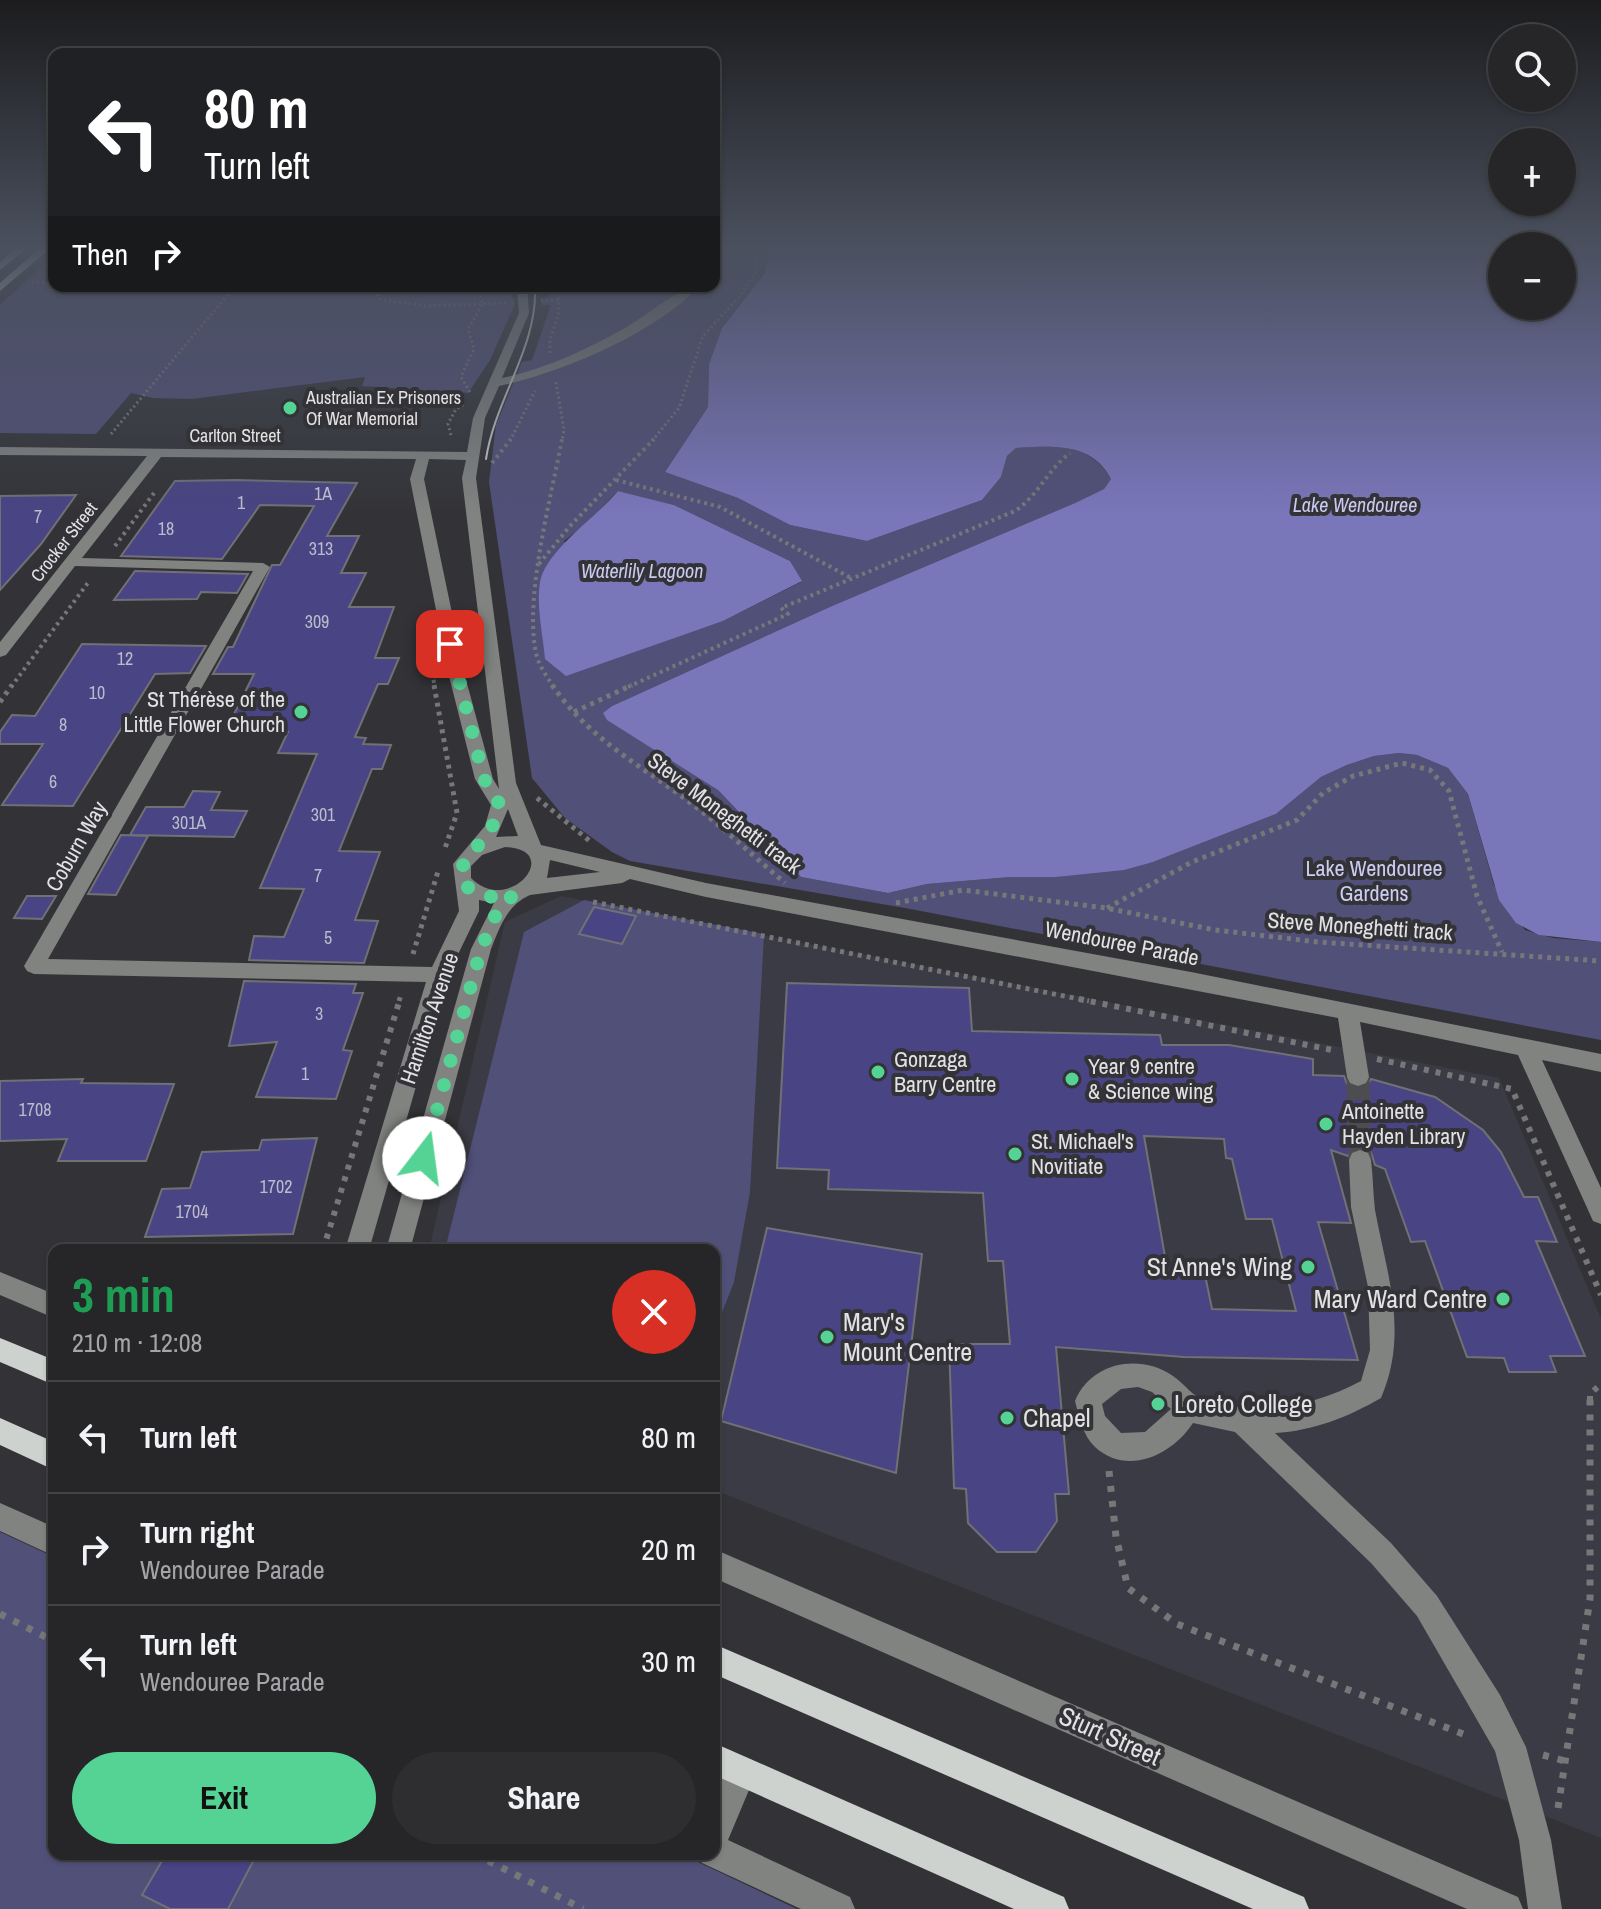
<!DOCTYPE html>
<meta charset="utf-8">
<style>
body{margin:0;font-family:"Archivo Narrow",sans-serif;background:#2e2e31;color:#f1f3f6;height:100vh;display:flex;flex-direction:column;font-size:30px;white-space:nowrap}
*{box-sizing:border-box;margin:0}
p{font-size:26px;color:#a4a5a8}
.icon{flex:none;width:44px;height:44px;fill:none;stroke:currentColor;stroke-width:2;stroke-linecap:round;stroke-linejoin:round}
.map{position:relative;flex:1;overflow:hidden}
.sheet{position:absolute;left:48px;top:1244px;width:672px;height:616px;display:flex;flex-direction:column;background:#262629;border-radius:16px;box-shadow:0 2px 6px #0004,0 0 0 2px #424346}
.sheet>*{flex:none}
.banner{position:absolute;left:48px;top:48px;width:672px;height:244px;border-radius:16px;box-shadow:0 2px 6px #0004,0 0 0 2px #424346;background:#202124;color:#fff;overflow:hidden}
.controls{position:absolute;left:1488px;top:24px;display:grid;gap:16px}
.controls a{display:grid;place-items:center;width:88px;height:88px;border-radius:50%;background:#262629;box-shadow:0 2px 6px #0004,0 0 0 2px #424346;font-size:40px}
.pin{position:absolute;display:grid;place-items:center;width:68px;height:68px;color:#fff;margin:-34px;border-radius:16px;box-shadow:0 4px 12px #0006}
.me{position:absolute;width:88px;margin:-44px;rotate:15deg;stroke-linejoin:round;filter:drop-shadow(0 0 6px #0008)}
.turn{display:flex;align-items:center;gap:28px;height:168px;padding:0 24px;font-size:36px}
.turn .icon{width:104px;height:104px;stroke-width:2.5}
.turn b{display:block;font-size:56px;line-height:68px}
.then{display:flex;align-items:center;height:76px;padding:0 24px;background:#0003;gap:16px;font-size:30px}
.round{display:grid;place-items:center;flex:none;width:84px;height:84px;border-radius:42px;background:#2e2e31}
.overview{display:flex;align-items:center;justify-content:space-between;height:136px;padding:0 24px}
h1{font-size:48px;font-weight:700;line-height:60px;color:#1e9e55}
.action{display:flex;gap:16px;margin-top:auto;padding:16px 24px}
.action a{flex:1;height:92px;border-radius:48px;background:#54d395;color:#111;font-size:32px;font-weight:700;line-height:92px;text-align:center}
.action a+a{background:#2e2e31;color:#f1f3f6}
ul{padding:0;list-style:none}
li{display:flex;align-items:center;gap:24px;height:112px;padding:0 24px;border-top:2px solid #424346}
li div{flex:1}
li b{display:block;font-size:30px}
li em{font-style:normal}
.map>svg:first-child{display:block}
</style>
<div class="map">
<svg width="1601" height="1909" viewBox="0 0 1601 1909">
<rect width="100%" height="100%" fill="#333337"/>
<polygon fill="#3b3b45" points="561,896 1499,1078 1601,1319 1601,1838 714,1490 714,1250 429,1250 505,922"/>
<g fill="#515079" fill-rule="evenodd">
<path d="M714,246H770L765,273L722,328L709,364L708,407L665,472L738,498L790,525L867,541L982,500L1001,477L1007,456L1016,448C1053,446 1090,442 1111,479L1104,489L1075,503L832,606L612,706L604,713L718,790L801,877L888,893L927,884L1011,877H1056L1153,862L1276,814L1321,777L1347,765L1374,756L1399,753L1417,755L1448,768L1468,794L1494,885L1525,930L1553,938L1601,942V1040L905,908L630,861L612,852L565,818L532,778L489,482L496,425L522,362L532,360L551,305H542L541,298L549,296L548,286H714ZM618,491L674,505L790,561L801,582L723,621L646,646L564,541L586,524Z"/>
<polygon points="54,255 54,286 508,286 515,304 490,360 468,393 362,386 365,377 192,399 153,398 131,393 96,434 0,433 0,305"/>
<polygon points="584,900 764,934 750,1192 734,1282 714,1333 714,1250 445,1250 524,932"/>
<polygon points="0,1532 54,1557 54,1854 681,1854 797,1909 0,1909"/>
</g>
<g fill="#7976ba">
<path d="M770,246H1502V306H1562V246H1601V942L1539,935L1516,923L1499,900L1468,794L1448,768L1417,755L1399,753L1374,756L1347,765L1321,777L1276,814L1153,862L1124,870L1056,877H1011L927,884L888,893L801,877L718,790L607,720L603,713L612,706L832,606L1075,503L1104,489L1111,479C1092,442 1052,446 1016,448L1007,456L1001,477L982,500L867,541L790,525L738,498L665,472L708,407L709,364L722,328L765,273Z"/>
<path d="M618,491L674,505L790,561L802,581L723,621L566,676L545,659C543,635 536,606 540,582C546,550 597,517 618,491Z"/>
</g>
<g fill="#494483" stroke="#707075" stroke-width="2" fill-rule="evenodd">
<polygon points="236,480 357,483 327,536 359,536 341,573 366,573 349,607 394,607 375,658 399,658 388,684 378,684 355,737 366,738 363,744 391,745 382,769 372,769 339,851 380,852 355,920 378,921 364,963 249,960 254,936 284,937 304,889 260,888 317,754 278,753 288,732 261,731 265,723 230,722 254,674 213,674 228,647 233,647 272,565 280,565 314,506 260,505 222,559 121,556 175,481"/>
<polygon points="76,495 41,544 0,590 0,496"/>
<polygon points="135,571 248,574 237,593 201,592 197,599 114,600"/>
<polygon points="82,644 206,646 190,673 155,674 73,806 2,805 43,744 0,744 0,732 12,715 35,716"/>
<polygon points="193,791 220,792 211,810 247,811 234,837 130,835 146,807 184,807"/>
<polygon points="121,835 148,836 116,895 88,894"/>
<polygon points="27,896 56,896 42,919 14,918"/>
<polygon points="594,907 636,916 622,944 579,934"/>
<polygon points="244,981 356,984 353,993 363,993 343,1050 352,1051 336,1099 256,1097 277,1042 229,1046"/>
<path d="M787,983L969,988L972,1031L1160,1035L1162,1045H1229L1313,1059V1075L1344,1076L1347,1084L1357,1089L1367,1086L1371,1079L1435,1097L1483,1130L1501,1152L1524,1197H1538L1557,1242L1536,1241L1585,1356H1550L1556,1372H1509L1504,1358L1467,1357L1425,1241L1411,1242L1385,1169L1375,1165L1371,1152L1361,1147L1351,1150L1348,1156L1331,1150L1351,1223L1318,1222L1358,1360L1184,1357L1056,1347L1069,1494H1055L1057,1521L1036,1552H997L968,1523L966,1489L954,1488L949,1344H1010L1003,1261H988L983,1193L828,1189L829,1170L777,1168ZM1144,1136L1224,1139L1226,1158L1232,1159L1246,1219H1272L1296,1311L1212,1309L1205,1275L1168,1274Z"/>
<polygon points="83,1079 81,1083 174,1084 146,1161 58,1161 67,1139 0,1141 0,1081"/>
<polygon points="317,1138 293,1234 145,1237 162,1189 190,1188 202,1152 259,1150 262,1140"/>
<polygon points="767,1228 922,1254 896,1473 721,1421"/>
<polygon points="166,1854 257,1854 228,1909 170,1909 142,1895"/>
</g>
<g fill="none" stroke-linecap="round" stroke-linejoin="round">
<polyline stroke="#4d4d51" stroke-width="23" stroke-dasharray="23 12" stroke-linecap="butt" points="1358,1077 1360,1160"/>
<g stroke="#77777a" stroke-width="3" stroke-dasharray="2 3" stroke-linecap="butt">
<polyline points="32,282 54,283"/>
<polyline points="372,286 379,299 426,306 507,303"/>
<polyline points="643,286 656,286"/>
<polyline points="541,301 559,300"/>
<polyline points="550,353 550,340 559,312 558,286"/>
<polyline points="556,382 564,430 562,441"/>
<polyline points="470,392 461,377 474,349 468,329 482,305 479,286"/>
<polyline points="111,434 235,286"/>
<polyline points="451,435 448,424 456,409 464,404"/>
<polyline points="510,441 535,391"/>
<polyline points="652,441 679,408 703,336 740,296 755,273 756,246"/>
</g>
<g stroke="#77777a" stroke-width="4" stroke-dasharray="3 4" stroke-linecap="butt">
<polyline points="492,463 511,439"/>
<polyline points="616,480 720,507 851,578"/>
<polyline points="115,546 154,493"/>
<polyline points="539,564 570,526 654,439"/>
<polyline points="432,673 435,687"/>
<polyline points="11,687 90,580"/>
<path d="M554,687C546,676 537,663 535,648C526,589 551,499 562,439"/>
<path d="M628,687L788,614L781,608L1015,511C1038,496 1048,469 1070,453"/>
</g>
<g stroke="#77777a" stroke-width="5" stroke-dasharray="4 5" stroke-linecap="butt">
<polyline points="434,685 457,813 444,851"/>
<path d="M552,685C593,744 647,768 701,811C730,834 757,859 785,883"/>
<polyline points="0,702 12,685"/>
<polyline points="574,712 632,685"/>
<polyline points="537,798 591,842"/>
<polyline points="593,902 1089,1001"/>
<polyline points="896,903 963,890 1106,908 1215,930 1318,942 1601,961"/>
<polyline points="1107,908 1192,862 1297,820 1323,793 1353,776 1402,763 1430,770 1449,791 1477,896 1502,952"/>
<polyline points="413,954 439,868"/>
<polyline points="399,1001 401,995"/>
</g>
<g stroke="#77777a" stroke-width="6" stroke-dasharray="5 7" stroke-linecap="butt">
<polyline points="1079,999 1332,1050"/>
<polyline points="1377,1059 1512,1089 1601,1295"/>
<polyline points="323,1250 400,999"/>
<polyline points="1590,1401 1590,1394 1601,1384"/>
</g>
<g stroke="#77777a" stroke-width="7" stroke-dasharray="6 9" stroke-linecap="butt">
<polyline points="1109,1471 1116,1537 1128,1588 1177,1624 1471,1737"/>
<polyline points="0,1614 54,1641"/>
<polyline points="1543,1755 1565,1761"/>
<polyline points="1558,1808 1590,1599 1590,1399"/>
<polyline points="475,1854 583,1909"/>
</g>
<g fill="#818381" fill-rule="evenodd">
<polygon points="714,246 720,246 719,264 714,267"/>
<path d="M517,286H527L529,313L502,378C545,369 586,350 625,328C645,317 680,286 700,286C653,334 564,372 499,386L485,418L476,478L516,783L541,845L706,883L1191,972L1601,1054V1072L1542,1060L1601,1188V1224L1593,1221L1518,1055L1360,1022L1369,1077L1366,1083L1358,1086L1350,1083L1347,1077L1338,1018L706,897L630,879L622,883L530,895C507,905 500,927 491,949L410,1250H386L471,949L494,903L479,900V911L448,975L369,1250H345L426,982L34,974L27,971L24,966L253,571L75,566L6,655L0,657V642L147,456L0,455V447L467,452L473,418L519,313ZM161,457L416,459L410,479L450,680L475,779L491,805L485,826L453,864L459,911L432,967L48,959L270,567L263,563L82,558ZM429,459L466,460L462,478L499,789L493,779L466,680L424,479ZM508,809L518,836L496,837ZM505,847C565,849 509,917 471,878V866L482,855ZM550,860L600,872L547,878Z"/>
<path d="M1360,1150L1368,1153L1371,1160C1373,1176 1373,1193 1375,1210C1387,1275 1409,1333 1381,1398C1348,1417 1313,1431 1275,1433L1391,1543L1437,1596L1500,1695L1526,1747L1551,1840L1562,1909H1528L1519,1840L1495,1751L1417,1616L1371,1563L1235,1432L1193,1423C1173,1454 1128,1477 1095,1447C1083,1436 1079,1417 1075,1401C1091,1362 1140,1353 1173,1376C1185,1384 1192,1397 1207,1401C1260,1415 1313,1407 1361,1381L1370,1350L1368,1287L1351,1207L1349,1160L1352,1153ZM1138,1387L1152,1392L1171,1409L1145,1432L1121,1433L1105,1416L1102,1404L1121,1389Z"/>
<polygon points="0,1272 54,1294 54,1318 0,1295"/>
<polygon points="0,1503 54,1527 54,1556 0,1531"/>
<polygon points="714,1549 1518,1897 1523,1909 1467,1909 714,1578"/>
<polygon points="741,1755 752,1760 757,1771 728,1840 850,1897 855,1909 801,1909 702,1863 699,1854 714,1854 714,1796 730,1760"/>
</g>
<g fill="#cdd2cf" fill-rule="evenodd">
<polygon points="19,246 30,246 0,270 0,262"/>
<polygon points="42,246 53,246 0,291 0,283"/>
<polygon points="0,1338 54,1360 54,1385 0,1362"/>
<polygon points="0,1418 54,1442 54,1470 0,1445"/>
<polygon points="714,1644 1304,1897 1309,1909 1253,1909 714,1674"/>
<polygon points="714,1743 1064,1897 1069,1909 1014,1909 714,1775"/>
</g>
<path stroke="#c7c7ca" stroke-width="2" d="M486,459C495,399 538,347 535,286"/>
</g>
<linearGradient id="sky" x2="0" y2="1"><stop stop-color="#1c1c1e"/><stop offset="0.48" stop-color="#4a505e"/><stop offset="1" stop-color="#4a505e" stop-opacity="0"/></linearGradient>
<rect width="1601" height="514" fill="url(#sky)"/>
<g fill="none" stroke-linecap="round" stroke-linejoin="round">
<path stroke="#54d395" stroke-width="14" stroke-dasharray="0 25.2" d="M424,1158L481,949L497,912L513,895C492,899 469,898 460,875L465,859L490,833L500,805L484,779L450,644"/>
</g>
<g fill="#54d395" stroke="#333337" stroke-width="3">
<circle cx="290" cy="408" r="8"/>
<circle cx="301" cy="712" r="8"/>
<circle cx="878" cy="1072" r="8"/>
<circle cx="1072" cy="1079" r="8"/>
<circle cx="1326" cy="1124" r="8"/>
<circle cx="1015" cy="1154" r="8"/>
<circle cx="1308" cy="1267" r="8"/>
<circle cx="1503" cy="1299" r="8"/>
<circle cx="827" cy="1337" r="8"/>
<circle cx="1158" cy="1404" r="8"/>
<circle cx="1007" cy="1418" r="8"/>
</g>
<g text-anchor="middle" stroke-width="8" stroke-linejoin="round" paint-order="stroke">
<g font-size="18" fill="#e2e2e5" stroke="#333337" text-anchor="start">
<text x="306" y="404">Australian Ex Prisoners<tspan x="306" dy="21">Of War Memorial</tspan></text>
</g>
<g font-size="18" fill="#e2e2e5" stroke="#333337">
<text x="235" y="442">Carlton Street</text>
<text transform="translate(64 542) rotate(-52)" y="6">Crocker Street</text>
</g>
<g font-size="18" fill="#bcbacc">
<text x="323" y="500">1A</text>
<text x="241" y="509">1</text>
<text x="38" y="523">7</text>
<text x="166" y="535">18</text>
<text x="321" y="555">313</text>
<text x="317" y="628">309</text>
<text x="125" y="665">12</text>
<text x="97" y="699">10</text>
<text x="63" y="731">8</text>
<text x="53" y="788">6</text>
<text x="323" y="821">301</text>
<text x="189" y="829">301A</text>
<text x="318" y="882">7</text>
<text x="328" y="944">5</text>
<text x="319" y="1020">3</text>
<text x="305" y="1080">1</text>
<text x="35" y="1116">1708</text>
<text x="276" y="1193">1702</text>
<text x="192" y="1218">1704</text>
</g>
<g font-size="20" font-style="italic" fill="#cacaf1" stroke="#333337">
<text x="1355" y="512">Lake Wendouree</text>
<text x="642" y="578">Waterlily Lagoon</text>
</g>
<g font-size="22" fill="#e2e2e5" stroke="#333337" text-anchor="start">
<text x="285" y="707" text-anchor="end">St Thérèse of the<tspan x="285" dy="25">Little Flower Church</tspan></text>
<text x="894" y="1067">Gonzaga<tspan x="894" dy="25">Barry Centre</tspan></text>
<text x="1088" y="1074">Year 9 centre<tspan x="1088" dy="25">&amp; Science wing</tspan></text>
<text x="1342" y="1119">Antoinette<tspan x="1342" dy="25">Hayden Library</tspan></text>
<text x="1031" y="1149">St. Michael's<tspan x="1031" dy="25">Novitiate</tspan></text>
</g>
<g font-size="22" fill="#e2e2e5" stroke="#333337">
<text transform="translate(725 813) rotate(37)" y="8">Steve Moneghetti track</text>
<text transform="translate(76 846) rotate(-60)" y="8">Coburn Way</text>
<text transform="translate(1360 926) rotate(4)" y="8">Steve Moneghetti track</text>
<text transform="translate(1122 943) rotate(11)" y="8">Wendouree Parade</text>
<text transform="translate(429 1018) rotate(-71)" y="8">Hamilton Avenue</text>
</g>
<g font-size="22" fill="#cdcdf4" stroke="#333337">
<text x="1374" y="876">Lake Wendouree<tspan x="1374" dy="25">Gardens</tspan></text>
</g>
<g font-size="26" fill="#e2e2e5" stroke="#333337" text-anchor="start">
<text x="1292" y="1276" text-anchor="end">St Anne's Wing</text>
<text x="1487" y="1308" text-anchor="end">Mary Ward Centre</text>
<text x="843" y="1331">Mary's<tspan x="843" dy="30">Mount Centre</tspan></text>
<text x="1174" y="1413">Loreto College</text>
<text x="1023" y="1427">Chapel</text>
</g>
<g font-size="26" fill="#e2e2e5" stroke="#333337">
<text transform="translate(1110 1736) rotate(24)" y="9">Sturt Street</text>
</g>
</g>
</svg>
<div class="controls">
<a><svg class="icon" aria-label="search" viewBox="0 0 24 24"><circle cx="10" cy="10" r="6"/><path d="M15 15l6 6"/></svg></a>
<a>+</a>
<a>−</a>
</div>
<div class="pin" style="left:450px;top:644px;background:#d93025"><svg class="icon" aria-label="arrive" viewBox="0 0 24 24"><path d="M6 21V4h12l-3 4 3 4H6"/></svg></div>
<svg class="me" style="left:424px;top:1158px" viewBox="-20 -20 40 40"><circle r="19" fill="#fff"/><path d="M0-13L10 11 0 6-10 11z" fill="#54d395"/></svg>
<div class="banner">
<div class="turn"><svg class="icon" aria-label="left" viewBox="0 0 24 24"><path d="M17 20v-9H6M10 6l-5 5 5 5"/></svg><div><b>80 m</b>Turn left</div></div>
<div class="then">Then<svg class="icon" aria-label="right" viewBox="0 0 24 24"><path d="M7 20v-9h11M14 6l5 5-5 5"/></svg></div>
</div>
<section class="sheet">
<div class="overview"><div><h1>3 min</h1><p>210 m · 12:08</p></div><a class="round" style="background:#d93025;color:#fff"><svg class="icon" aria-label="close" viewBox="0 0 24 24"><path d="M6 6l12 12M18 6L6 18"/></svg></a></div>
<ul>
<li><svg class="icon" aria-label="left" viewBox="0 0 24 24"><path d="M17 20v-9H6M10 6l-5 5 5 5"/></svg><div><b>Turn left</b></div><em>80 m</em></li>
<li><svg class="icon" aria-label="right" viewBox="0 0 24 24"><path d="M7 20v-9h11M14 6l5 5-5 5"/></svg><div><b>Turn right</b><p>Wendouree Parade</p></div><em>20 m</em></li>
<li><svg class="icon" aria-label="left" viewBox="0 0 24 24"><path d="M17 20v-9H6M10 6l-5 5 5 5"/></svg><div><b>Turn left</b><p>Wendouree Parade</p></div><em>30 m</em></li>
</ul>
<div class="action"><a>Exit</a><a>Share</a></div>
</section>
</div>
